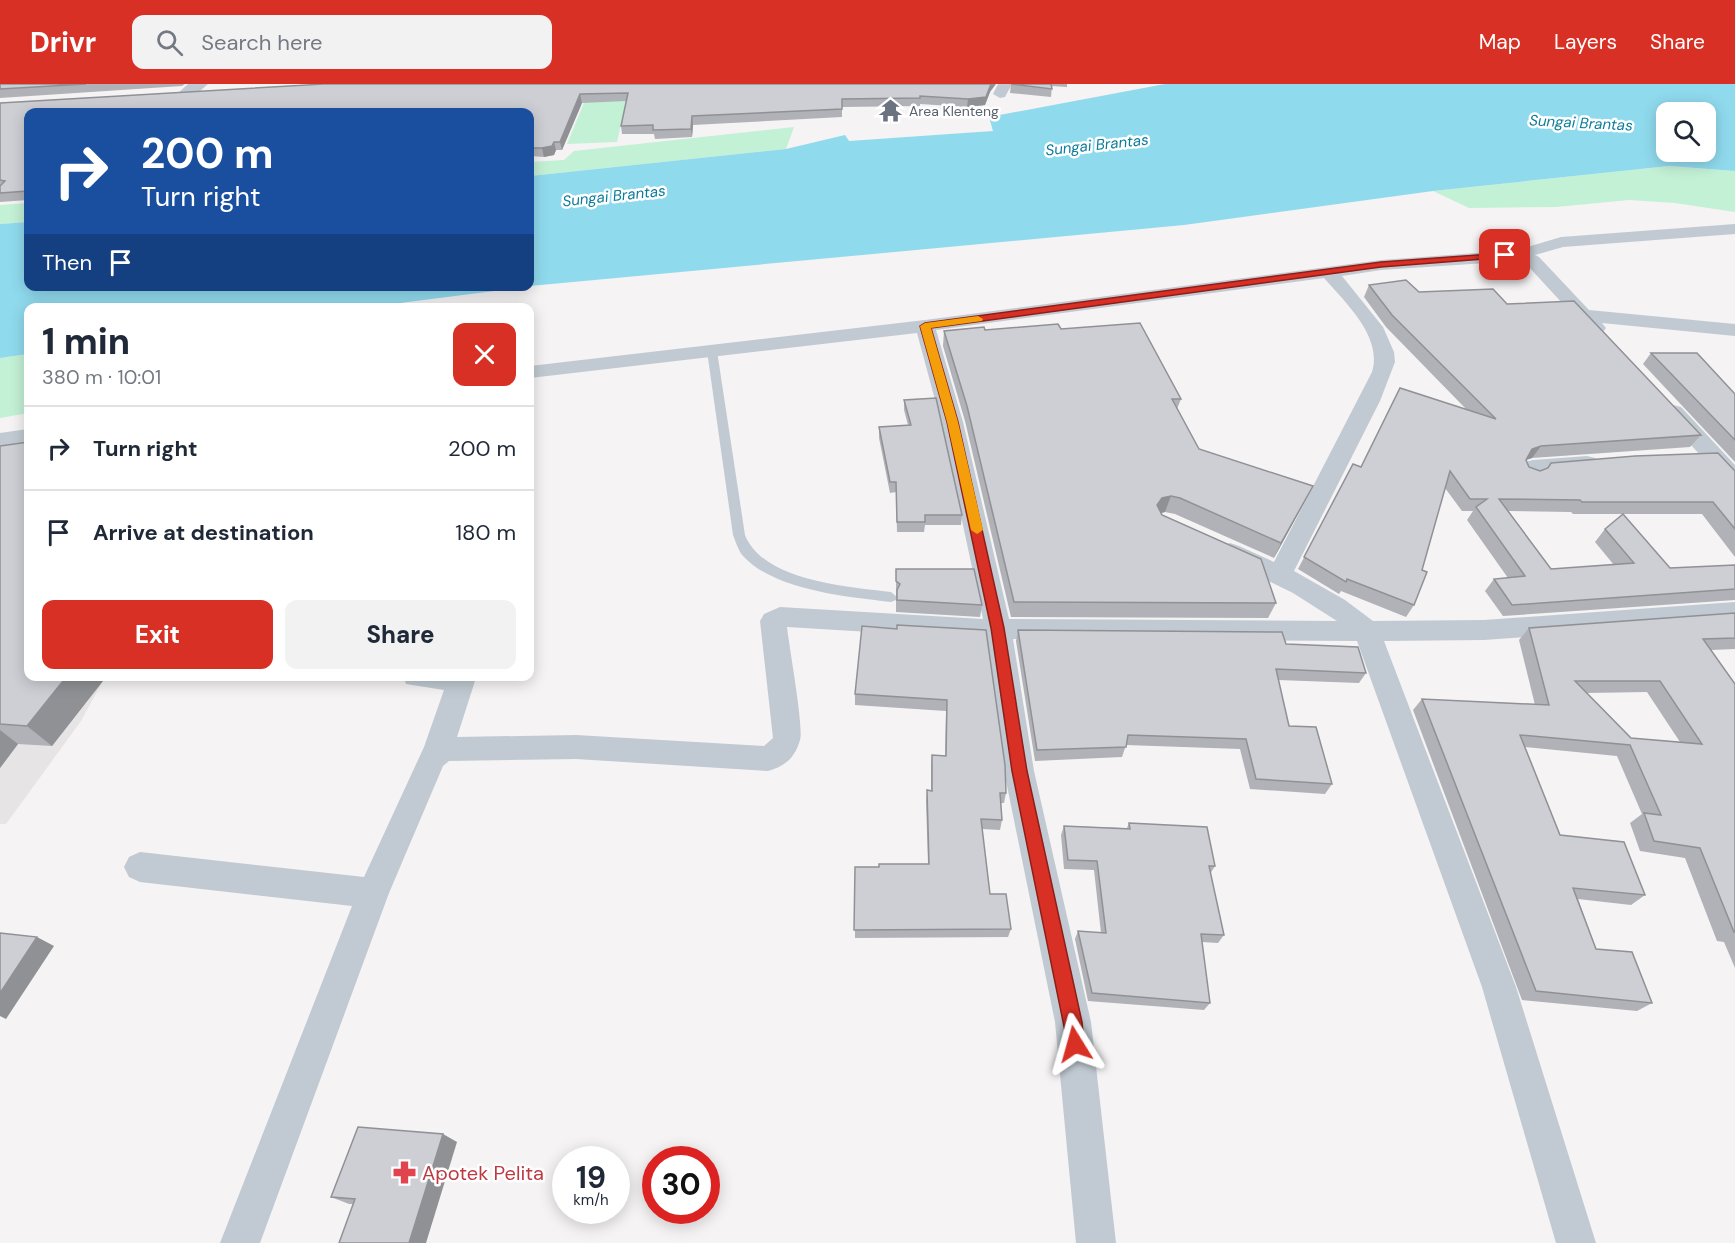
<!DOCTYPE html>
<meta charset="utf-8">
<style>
body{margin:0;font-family:"DM Sans",sans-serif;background:#f2f2f3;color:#1f2937;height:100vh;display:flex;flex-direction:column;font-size:22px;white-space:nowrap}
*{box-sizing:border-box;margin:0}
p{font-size:20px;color:#747a83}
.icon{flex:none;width:33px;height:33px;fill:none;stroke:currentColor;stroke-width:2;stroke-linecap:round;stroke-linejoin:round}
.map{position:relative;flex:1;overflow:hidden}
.side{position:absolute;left:24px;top:219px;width:510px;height:378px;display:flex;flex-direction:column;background:#fff;border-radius:12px;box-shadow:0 3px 15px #0003}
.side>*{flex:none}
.banner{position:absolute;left:24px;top:24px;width:510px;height:183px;border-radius:12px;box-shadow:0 3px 15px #0003;background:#1a4fa0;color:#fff;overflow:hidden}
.fabs{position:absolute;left:1656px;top:18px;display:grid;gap:12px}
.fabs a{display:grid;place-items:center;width:60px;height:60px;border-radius:12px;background:#fff;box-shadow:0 3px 15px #0003;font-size:30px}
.speed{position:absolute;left:552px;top:1062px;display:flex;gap:12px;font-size:30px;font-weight:700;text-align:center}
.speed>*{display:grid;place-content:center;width:78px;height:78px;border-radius:50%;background:#fff;box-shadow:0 3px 15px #0003;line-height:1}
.speed small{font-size:15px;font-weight:400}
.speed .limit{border:9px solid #d22;background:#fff;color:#111}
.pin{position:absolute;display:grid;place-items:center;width:51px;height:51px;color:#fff;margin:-26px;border-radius:12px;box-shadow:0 3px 9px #0006}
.me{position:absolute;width:66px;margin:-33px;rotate:352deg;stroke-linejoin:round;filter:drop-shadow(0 0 4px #0008)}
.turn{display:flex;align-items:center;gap:21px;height:126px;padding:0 18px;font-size:27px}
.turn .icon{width:78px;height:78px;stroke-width:2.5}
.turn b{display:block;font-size:42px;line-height:51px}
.then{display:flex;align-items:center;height:57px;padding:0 18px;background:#0003;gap:12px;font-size:22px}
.round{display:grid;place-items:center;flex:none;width:63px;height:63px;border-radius:12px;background:#f2f2f3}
.summary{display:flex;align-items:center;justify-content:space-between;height:102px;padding:0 18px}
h1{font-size:36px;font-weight:800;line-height:45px}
.button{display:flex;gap:12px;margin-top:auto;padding:12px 18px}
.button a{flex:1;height:69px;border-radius:12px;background:#d93025;color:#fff;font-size:24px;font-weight:800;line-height:69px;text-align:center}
.button a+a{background:#f2f2f3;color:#1f2937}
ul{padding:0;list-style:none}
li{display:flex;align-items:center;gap:18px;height:84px;padding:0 18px;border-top:2px solid #e0e1e3}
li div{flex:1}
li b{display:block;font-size:22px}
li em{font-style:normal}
header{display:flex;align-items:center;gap:36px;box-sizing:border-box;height:84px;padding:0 30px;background:#d93025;color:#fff}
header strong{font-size:28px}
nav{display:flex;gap:33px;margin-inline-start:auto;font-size:21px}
.search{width:420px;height:54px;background:#f2f2f3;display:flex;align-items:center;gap:15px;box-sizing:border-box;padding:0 21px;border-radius:12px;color:#747a83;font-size:22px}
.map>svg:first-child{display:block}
</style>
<header>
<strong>Drivr</strong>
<div class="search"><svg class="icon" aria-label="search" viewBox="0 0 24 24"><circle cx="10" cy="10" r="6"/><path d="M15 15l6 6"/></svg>Search here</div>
<nav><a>Map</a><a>Layers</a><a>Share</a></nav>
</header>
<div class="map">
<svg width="1735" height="1159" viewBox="0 0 1735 1159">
<rect width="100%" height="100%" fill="#f5f3f3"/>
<polygon fill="#e6e4e5" points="0,374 28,592 105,593 81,637 6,740 0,740"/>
<g fill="#c3f1d5">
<polygon points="630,0 617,58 567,60 590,4"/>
<polygon points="794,43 786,65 530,92 530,78 564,76 574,67"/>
<polygon points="1669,82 1735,87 1735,128 1675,119 1629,116 1556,123 1469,124 1433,107"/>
<polygon points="28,119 28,138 0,140 0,121"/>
<polygon points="28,270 28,329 0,334 0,274"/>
</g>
<g fill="#90daee" fill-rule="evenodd">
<path d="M1165,0H1735V87L1669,82L1433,107L1184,141L530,202V92L786,65L845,51L849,57L993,47L989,33ZM1666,28H1706V68H1666Z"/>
<polygon points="28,138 28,202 526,203 361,224 28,224 28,270 0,274 0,140"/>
</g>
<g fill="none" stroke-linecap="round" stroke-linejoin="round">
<path fill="#c1cad2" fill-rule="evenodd" d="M712,264L717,267L745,451C763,497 848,503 891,508L897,513L896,516L891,518C847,513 774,506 743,472C738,466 736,458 733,451L707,267Z"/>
<g fill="#c1cad2" fill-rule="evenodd">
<polygon points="998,0 1012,0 1005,13 1000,14 993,10"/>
<path d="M1735,140V150L1563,163L1535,171L1539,173L1589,226L1735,240V252L1602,239L1606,244L1603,248H1589L1527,181L1516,177L1381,186L1342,192L1383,243L1394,268L1395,278L1380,317L1294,487L1345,516L1373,537L1484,536L1735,518V538L1484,556L1384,557L1516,903L1596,1159H1556L1482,903L1357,557L1013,555L1034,687L1091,938L1116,1159H1076L1055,938L1004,687L986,555L787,543C789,562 804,644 800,656C795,674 785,682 768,687L576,675L449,677L443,682L389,809L260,1159H220L352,822L140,798L129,793L124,783L129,773L140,768L364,793L424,663L444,606L406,600L403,592H472L475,597L457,653L576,651L764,662L773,654L760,537L764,530L780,523L983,535L941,338L917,249L530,294V282L925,236L1381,176L1517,166L1561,153ZM1324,194C1345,218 1383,253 1372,288L1274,478L1239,462L1230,459L1221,462L1218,468L1221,474L1293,509L1337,537L1009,535L963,338L936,246Z"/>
<polygon points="1673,321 1681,323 1735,381 1735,403 1727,400 1665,333 1662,328 1665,323"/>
<polygon points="28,345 28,359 0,363 0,349"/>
<polygon points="1587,372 1595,374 1598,379 1595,384 1541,390 1538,394 1530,397 1522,394 1519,389 1525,378 1533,376"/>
</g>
<polygon fill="#c1cad2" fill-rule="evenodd" points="188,0 208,0 191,15 179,15 176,11"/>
</g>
<g fill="#b0b2b7" fill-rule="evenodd">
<polygon points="0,0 185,0 182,2 0,14"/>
<polygon points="324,0 990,8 985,21 967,23 920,20 920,22 842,23 842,33 693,41 692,53 655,55 654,50 622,50 621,42 626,17 582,19 562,66 556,66 554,71 544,73 530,72 530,28 28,28 28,116 0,118 0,19"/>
<polygon points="1011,0 1067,0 1067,3 1052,2 1051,13 1010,9"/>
<polygon points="1369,201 1507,220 1701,351 1690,363 1532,374 1526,376 1529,383 1540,387 1735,387 1735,473 1702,430 1573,430 1571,428 1508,427 1551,485 1614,481 1595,458 1605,445 1670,484 1735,481 1735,516 1503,532 1485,507 1494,495 1508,494 1467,436 1473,427 1462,427 1445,404 1422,486 1414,521 1406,533 1341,507 1339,510 1298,485 1353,380 1361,383 1467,326 1386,243 1364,213"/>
<polygon points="1061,245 1181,315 1177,325 1199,365 1305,417 1274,474 1175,430 1165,428 1161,429 1162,431 1276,519 1268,534 1011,533 965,337 943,262 944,247"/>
<polygon points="1651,269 1735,310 1735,378 1643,280"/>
<polygon points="904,316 962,431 961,441 925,441 924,448 897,448 896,408 890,409 879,354 879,343 908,341 904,326"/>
<polygon points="0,362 28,592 106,593 52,662 18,660 0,684"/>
<polygon points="896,485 982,521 980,533 896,528"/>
<path d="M1735,529V565L1711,566L1735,600V884L1724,858L1717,857L1685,774L1640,767L1630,739L1642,730L1617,672L1525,663L1560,751L1645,811L1631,821L1578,815L1596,865L1652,919L1637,927L1522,916L1413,626L1422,615L1535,621L1519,556L1529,544ZM1647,608L1680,658L1631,654L1586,609Z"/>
<polygon points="897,545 986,546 1006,709 1004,719 1001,719 1002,736 1000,746 982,745 990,810 1011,845 1008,853 855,854 855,783 879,783 928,780 926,717 927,706 931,707 931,682 932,671 945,672 946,627 855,621 855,610"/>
<polygon points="1018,546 1286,560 1366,589 1359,599 1278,596 1289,642 1332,700 1325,710 1250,705 1240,665 1126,661 1122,673 1035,677 1016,557"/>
<polygon points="1129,739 1215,782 1210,790 1224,851 1218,859 1202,858 1210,919 1204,926 1088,917 1075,855 1078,847 1101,849 1094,786 1064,785 1061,751 1064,742 1127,744"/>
<polygon points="457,1058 353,1120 349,1120 331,1113"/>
</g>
<g fill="#909195">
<polygon points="990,0 996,0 990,8 985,21 967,23 968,15"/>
<polygon points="580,10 582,19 562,66 560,58"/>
<polygon points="692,32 693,41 692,53 691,45"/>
<polygon points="554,58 556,66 554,71 544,73 542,64"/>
<polygon points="1541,362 1532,374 1523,377 1532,365"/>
<polygon points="1313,402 1305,417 1274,474 1281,459"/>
<polygon points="1171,412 1165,428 1157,430 1157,421 1162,414"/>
<polygon points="67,592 106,593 52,662 27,642"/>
<polygon points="0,646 18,660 0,684"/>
<polygon points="37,853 54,862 6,935 0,932 0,909"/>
<polygon points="443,1050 457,1058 426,1159 409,1159"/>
</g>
<g fill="#cdcfd5" stroke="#909195" stroke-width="1.5" fill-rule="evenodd">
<polygon points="0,0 86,0 0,5"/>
<polygon points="324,0 991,0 986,13 968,15 920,12 920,14 842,15 842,25 692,32 691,45 653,46 653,41 621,42 628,9 580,10 560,58 554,58 552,62 542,64 530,64 530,28 28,28 28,107 0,109 0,102 5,97 0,96 0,19"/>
<polygon points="1011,0 1051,0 1052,5"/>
<polygon points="1406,196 1419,208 1493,205 1507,220 1574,217 1701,351 1541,362 1532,365 1526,376 1529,383 1540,387 1548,384 1551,379 1635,372 1718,369 1735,387 1735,445 1713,418 1582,418 1580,416 1499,415 1551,485 1634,479 1605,445 1623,430 1670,484 1735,481 1735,505 1512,521 1494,495 1525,492 1476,423 1487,415 1470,415 1450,387 1422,486 1427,488 1414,521 1347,495 1346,498 1304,473 1353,380 1361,383 1400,304 1496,335 1392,231 1369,201"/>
<polygon points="1140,239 1181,315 1172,315 1199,365 1313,402 1281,459 1180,414 1171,412 1162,414 1157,421 1162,431 1261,475 1276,519 1014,518 967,322 944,247 984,243 985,246 1058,240 1061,245"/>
<polygon points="1651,269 1697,269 1735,310 1735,356"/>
<polygon points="936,314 962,431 925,431 925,438 897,438 896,398 890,398 879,343 911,341 904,316"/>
<polygon points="28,358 28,592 67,592 27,642 0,640 0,362"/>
<polygon points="896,485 974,485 982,521 897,516 897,506 900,500 896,497"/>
<path d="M1735,529V554L1703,555L1735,600V848H1734L1700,764L1654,757L1644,729L1661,731L1630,661L1520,651L1560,751L1624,758L1645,811L1573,804L1596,865L1632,868L1652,919L1536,907L1422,615L1549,621L1529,544ZM1575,597H1660L1702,660L1631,654Z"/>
<polygon points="897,541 986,546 1005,681 1006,709 1000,709 1002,736 981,735 990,810 1006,810 1011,845 854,846 855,783 879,783 879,780 929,780 927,706 932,707 932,671 946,672 947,616 855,610 862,542 897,545"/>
<polygon points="1018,546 1282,548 1286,560 1358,563 1366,589 1276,585 1289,642 1316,643 1332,700 1256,695 1246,655 1128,651 1126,663 1037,666"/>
<polygon points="1129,739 1207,743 1215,782 1209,782 1224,851 1201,850 1210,919 1092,909 1078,847 1106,849 1097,777 1068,776 1064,742 1130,745"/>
<polygon points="0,849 37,853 0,909"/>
<polygon points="358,1043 443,1050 409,1159 339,1159 355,1115 331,1113"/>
</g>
<polygon fill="#d93025" stroke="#8d1f18" stroke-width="1.5" points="1505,169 1509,170 1509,173 1381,183 931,244 958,338 1004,544 1027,687 1082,938 1084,960 1081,967 1075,969 1069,967 1012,687 991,544 947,338 920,242 925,239 1381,178"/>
<polygon fill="#f59e0b" points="978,232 983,235 982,237 931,244 958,338 983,446 977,450 971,446 947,338 920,242 925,239"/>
<defs>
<symbol id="temple-bare" viewBox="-9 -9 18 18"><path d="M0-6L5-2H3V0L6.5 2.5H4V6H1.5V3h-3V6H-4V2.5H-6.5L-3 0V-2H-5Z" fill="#6b7280" stroke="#fff" stroke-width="2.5" paint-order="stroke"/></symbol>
<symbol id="pharmacy-bare" viewBox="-9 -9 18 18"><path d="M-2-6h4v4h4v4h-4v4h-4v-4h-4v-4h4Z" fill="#e0444e" stroke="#fff" stroke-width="2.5" paint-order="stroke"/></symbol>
</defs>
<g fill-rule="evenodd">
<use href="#temple-bare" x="874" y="10" width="33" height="33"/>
<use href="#pharmacy-bare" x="388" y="1072" width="33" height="33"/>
</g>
<g text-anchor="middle" stroke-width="5" stroke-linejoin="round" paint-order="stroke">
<g font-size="14" fill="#5b616d" stroke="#fff" text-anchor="start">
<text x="909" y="32">Area Klenteng</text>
</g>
<g font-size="15" font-style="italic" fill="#0c7c9b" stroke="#fff">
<text transform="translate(1581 39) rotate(3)" y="5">Sungai Brantas</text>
<text transform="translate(1097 61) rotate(-6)" y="5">Sungai Brantas</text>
<text transform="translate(614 112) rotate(-6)" y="5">Sungai Brantas</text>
</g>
<g font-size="20" fill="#be3a42" stroke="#fff" text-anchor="start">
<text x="422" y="1096">Apotek Pelita</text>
</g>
</g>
</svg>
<div class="fabs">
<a><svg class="icon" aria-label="search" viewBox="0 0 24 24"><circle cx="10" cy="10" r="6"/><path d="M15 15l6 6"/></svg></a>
</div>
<div class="speed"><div>19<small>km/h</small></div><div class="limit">30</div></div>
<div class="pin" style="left:1505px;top:171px;background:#d93025"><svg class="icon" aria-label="arrive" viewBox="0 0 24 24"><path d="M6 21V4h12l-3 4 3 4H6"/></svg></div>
<svg class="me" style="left:1075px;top:960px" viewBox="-20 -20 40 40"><path d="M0-17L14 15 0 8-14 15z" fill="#d93025" stroke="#fff" stroke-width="4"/></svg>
<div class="banner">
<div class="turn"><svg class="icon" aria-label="right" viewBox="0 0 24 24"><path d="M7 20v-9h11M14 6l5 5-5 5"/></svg><div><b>200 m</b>Turn right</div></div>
<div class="then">Then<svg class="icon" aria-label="arrive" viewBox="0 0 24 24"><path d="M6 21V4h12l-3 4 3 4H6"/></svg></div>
</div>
<section class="side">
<div class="summary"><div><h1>1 min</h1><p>380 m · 10:01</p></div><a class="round" style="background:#d93025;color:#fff"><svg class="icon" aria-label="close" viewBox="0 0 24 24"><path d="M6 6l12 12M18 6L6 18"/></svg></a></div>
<ul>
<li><svg class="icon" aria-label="right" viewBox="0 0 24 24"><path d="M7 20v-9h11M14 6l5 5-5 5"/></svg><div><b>Turn right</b></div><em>200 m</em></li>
<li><svg class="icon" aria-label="arrive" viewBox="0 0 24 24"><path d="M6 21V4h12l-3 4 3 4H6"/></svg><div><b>Arrive at destination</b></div><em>180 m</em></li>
</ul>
<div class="button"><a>Exit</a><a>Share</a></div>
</section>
</div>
